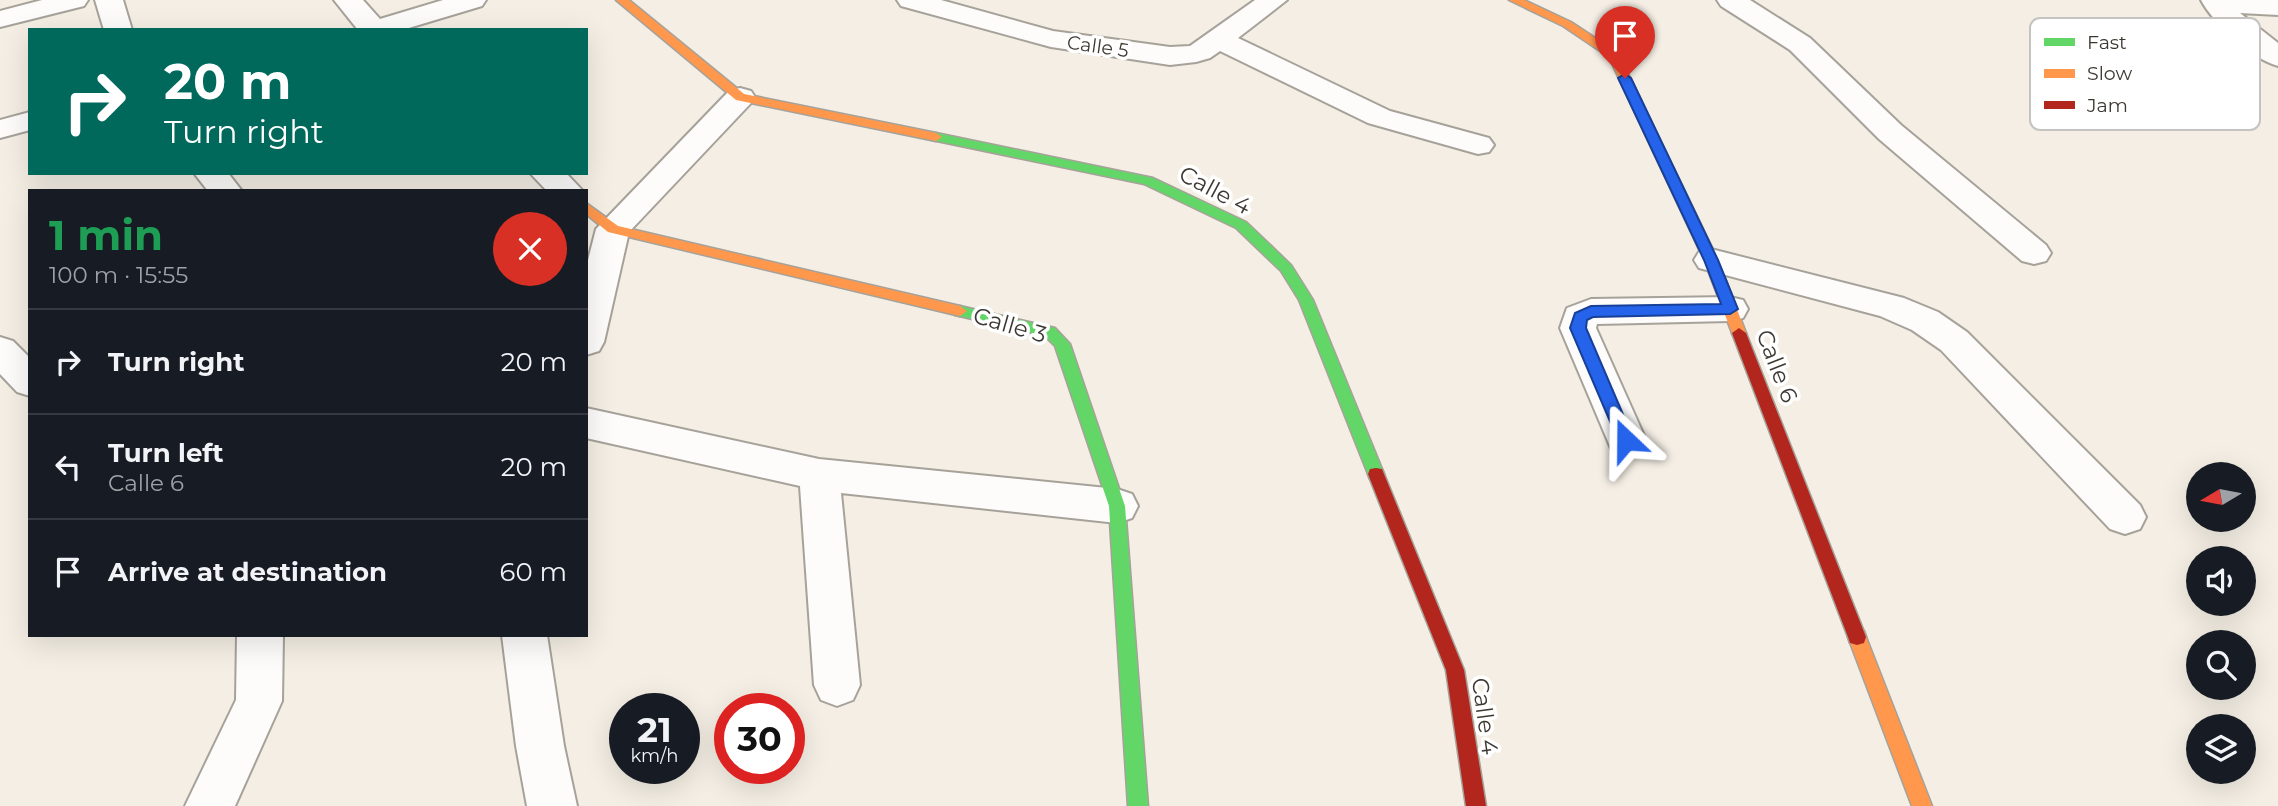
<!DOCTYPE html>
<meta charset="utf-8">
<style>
body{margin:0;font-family:Montserrat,sans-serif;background:#20242c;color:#f1f3f6;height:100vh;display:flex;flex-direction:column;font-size:26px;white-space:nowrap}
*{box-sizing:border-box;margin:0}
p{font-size:23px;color:#9ea1a6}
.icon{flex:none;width:38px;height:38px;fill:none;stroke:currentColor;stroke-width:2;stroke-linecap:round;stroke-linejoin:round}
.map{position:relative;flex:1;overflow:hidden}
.side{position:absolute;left:28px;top:189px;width:560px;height:448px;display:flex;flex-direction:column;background:#171b24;border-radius:0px;box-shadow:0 7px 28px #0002}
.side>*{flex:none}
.hud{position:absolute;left:28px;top:28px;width:560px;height:147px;border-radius:0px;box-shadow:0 7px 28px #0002;background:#00695c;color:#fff;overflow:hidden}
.needle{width:46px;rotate:260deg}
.fabs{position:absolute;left:2186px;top:462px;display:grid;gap:14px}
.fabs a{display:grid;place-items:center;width:70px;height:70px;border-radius:50%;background:#171b24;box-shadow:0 7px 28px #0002;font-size:35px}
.speed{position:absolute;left:609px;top:693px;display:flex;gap:14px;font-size:35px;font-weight:700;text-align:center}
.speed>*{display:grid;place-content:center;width:91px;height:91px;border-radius:50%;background:#171b24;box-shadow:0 7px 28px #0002;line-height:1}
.speed small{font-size:18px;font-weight:400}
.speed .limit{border:10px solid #d22;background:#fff;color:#111}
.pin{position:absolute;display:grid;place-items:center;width:60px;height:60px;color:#fff;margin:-72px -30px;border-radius:50% 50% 50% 0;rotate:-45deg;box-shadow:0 0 7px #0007}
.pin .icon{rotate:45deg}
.me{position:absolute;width:77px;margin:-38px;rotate:337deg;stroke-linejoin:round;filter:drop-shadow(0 0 5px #0008)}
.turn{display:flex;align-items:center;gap:24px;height:147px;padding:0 21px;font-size:32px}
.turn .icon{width:91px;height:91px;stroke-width:2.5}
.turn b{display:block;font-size:49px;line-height:60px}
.round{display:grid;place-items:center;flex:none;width:74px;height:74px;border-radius:37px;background:#20242c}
.head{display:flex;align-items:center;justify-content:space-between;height:119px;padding:0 21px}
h1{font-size:42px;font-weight:700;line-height:52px;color:#1e9e55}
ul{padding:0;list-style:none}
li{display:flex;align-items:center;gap:21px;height:105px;padding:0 21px;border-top:2px solid #363941}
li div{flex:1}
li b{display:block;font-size:26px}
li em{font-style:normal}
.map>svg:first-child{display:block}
</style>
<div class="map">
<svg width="2278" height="806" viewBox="0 0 2278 806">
<rect width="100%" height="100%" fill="#f4eee4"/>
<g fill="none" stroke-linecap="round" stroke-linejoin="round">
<defs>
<g id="street">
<polygon points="42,0 88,0 84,6 0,27 0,11"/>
<polygon points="95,0 123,0 132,30 104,30"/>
<polygon points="334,0 363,0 380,19 443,0 486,0 482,6 402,30 358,30"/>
<polygon points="897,0 941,0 1053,31 1170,47 1190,46 1255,0 1287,0 1238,38 1390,111 1489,138 1494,145 1489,152 1478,154 1368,123 1220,51 1210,58 1196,62 1170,65 1051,47 901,6"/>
<polygon points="1717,0 1750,0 1810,38 1901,125 2046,245 2051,253 2046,261 2034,264 2022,261 1879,139 1790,50 1721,6"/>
<path d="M2201,0H2278V15L2240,13L2278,43V66C2252,59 2213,23 2201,0Z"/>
<polygon points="740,88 751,91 755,97 751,103 629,232 604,342 599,351 586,355 586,268 596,229 729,91"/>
<polygon points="30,112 30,130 0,138 0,120"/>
<polygon points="194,173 228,173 242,191 208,191"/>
<polygon points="530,173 566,173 583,191 547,191"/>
<polygon points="1711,249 1904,298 1938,312 1967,332 2140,505 2146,517 2140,529 2125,534 2110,529 1941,350 1912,330 1880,316 1699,268 1694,260 1699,252"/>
<polygon points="1730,297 1743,300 1748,309 1743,318 1730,321 1597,324 1596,328 1646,440 1640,451 1626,455 1612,451 1560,328 1567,308 1591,299"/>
<polygon points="0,337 13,341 30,358 30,396 17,392 0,374"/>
<polygon points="586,408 819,459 1117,489 1132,494 1138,506 1132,518 1117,523 841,493 860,685 853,700 837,706 821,700 814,685 800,486 586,438"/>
<polygon points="237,635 283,635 282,701 235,806 185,806 236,700"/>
<polygon points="502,635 547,635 564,746 577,806 527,806 516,746"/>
</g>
<g id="fast">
<polygon points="936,133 1153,178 1246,222 1291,265 1313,300 1384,474 1382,479 1370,479 1368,474 1299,300 1281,271 1236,228 1144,184 932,140 932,134"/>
<polygon points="960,306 1055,328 1070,344 1125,506 1148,806 1128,806 1109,506 1055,346 1045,336 955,315 953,311"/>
</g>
<g id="slow">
<polygon points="616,0 629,0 744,94 936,133 942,137 936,141 736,100"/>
<polygon points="1509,0 1524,0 1571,22 1618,53 1718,260 1746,333 1744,337 1734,337 1732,333 1704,260 1609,57 1563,26"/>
<polygon points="586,203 618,226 960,306 967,311 960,316 608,232 586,214"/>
<polygon points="1857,629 1864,631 1866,637 1932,806 1912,806 1848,637 1850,631"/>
</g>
<g id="jam">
<polygon points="1739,328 1746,333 1866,637 1864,643 1857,645 1850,643 1848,637 1732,333"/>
<polygon points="1376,468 1382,469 1384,474 1464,670 1486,806 1466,806 1446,670 1368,474 1370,469"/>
</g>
</defs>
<use href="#street" stroke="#a6a29a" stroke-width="4"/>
<use href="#fast" stroke="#a6a29a" stroke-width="3"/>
<use href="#slow" stroke="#a6a29a" stroke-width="3"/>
<use href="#jam" stroke="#a6a29a" stroke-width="3"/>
<use href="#street" fill="#fdfcfb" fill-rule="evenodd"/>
<use href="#fast" fill="#63d668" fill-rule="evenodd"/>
<use href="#slow" fill="#ff974d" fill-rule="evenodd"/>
<use href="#jam" fill="#b3261e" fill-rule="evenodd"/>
</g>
<polygon fill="#2563eb" stroke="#184099" stroke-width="2" points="1625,74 1631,78 1718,260 1738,309 1730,314 1593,317 1587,320 1586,328 1634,440 1626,446 1618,440 1570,328 1575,313 1591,306 1721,304 1704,260 1618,78"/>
<g text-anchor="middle" stroke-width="7" stroke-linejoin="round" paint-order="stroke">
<g font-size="19" fill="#3d3831" stroke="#fff">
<text transform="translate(1098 46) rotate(8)" y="7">Calle 5</text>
</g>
<g font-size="23" fill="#3d3831" stroke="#fff">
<text transform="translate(1215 190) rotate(28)" y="8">Calle 4</text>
<text transform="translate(1010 325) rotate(16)" y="8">Calle 3</text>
<text transform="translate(1777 366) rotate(69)" y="8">Calle 6</text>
<text transform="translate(1485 716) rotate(82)" y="8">Calle 4</text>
</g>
</g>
<rect x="2030" y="18" width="230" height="112" rx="10" fill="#fff" stroke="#c5c3c1" stroke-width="2"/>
<rect x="2044" y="38" width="31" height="8" fill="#63d668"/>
<rect x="2044" y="69" width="31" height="9" fill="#ff974d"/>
<rect x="2044" y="101" width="31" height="8" fill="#b3261e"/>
<g font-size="19" fill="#3d3831">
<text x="2087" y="49">Fast</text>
<text x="2087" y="80">Slow</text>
<text x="2087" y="112">Jam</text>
</g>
</svg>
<div class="fabs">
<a><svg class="needle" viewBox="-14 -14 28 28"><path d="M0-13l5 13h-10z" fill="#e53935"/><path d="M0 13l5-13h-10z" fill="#9ea1a6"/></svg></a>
<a><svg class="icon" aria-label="sound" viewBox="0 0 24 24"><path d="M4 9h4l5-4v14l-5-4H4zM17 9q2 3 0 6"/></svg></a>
<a><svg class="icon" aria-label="search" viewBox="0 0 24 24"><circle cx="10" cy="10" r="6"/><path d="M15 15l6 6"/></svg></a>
<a><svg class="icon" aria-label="layers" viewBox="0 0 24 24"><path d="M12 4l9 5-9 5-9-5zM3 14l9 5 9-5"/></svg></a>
</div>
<div class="speed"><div>21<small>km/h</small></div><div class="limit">30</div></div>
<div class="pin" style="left:1625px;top:78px;background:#d93025"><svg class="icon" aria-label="arrive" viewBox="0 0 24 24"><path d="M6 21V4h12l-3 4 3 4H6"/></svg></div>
<svg class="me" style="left:1626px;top:440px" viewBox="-20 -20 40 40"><path d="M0-17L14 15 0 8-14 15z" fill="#2563eb" stroke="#fff" stroke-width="4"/></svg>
<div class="hud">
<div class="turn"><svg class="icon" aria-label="right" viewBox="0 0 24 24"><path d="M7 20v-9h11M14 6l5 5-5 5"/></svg><div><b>20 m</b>Turn right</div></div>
</div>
<section class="side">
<div class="head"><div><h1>1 min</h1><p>100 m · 15:55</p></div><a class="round" style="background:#d93025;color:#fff"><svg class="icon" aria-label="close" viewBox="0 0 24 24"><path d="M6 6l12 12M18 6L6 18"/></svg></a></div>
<ul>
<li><svg class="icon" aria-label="right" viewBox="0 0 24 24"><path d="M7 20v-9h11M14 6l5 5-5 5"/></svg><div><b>Turn right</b></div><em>20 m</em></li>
<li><svg class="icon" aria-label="left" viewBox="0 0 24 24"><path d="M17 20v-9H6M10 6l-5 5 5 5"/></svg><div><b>Turn left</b><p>Calle 6</p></div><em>20 m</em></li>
<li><svg class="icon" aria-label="arrive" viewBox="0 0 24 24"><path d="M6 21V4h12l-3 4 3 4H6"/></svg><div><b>Arrive at destination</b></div><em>60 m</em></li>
</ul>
</section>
</div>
